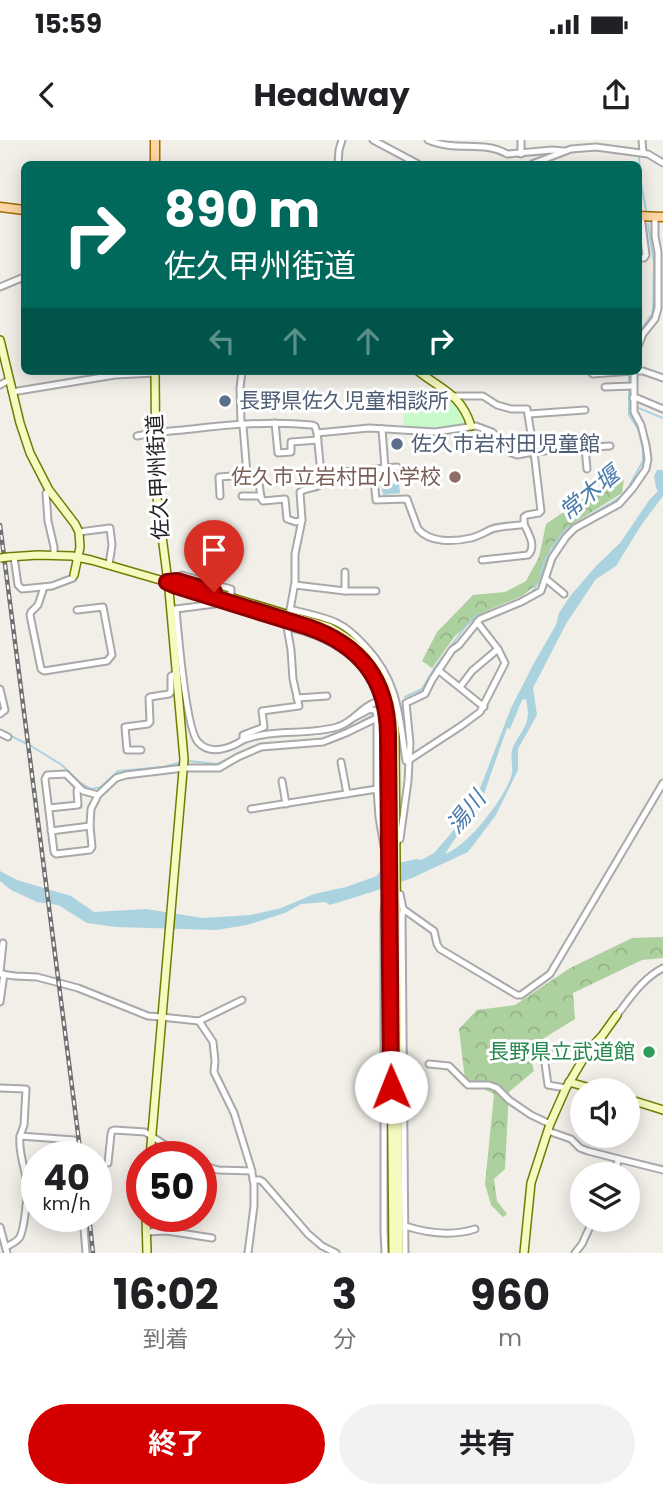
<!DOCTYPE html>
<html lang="ja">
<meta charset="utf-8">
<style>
body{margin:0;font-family:Poppins,"Noto Sans JP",sans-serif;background:#f2f2f2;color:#202124;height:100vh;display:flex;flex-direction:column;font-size:26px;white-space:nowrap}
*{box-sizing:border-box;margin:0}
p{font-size:23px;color:#757577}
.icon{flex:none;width:38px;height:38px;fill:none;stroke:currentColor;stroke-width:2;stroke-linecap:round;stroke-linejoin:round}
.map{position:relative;height:1113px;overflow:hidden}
.sheet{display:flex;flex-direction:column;background:#fff;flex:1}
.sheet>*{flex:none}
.guide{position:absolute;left:21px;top:21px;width:621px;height:214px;border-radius:10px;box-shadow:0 4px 18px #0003;background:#00695c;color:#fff;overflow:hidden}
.fabs{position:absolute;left:570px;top:938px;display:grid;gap:14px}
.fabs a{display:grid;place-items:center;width:70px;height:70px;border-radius:50%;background:#fff;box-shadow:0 4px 18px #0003;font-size:35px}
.speed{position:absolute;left:21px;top:1001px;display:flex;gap:14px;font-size:35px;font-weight:700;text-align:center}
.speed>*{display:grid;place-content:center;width:91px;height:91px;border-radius:50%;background:#fff;box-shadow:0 4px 18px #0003;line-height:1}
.speed small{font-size:18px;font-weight:400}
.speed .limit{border:10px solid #d22;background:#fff;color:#111}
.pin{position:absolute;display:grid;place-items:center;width:60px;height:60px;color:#fff;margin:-72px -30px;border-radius:50% 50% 50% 0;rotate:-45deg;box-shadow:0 0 7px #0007}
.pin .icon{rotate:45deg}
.me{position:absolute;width:77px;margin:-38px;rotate:359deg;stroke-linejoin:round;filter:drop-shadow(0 0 5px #0008)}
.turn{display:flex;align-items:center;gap:24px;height:147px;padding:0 28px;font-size:32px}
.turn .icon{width:91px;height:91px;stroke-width:2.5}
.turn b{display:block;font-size:49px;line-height:60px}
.lanes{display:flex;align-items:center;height:66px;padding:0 28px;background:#0003;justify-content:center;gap:35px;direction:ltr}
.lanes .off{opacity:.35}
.eta{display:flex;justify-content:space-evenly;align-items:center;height:119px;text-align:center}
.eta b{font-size:42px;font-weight:700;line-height:49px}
.button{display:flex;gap:14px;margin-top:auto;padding:14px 28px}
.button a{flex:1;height:80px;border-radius:42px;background:#d40000;color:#fff;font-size:28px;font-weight:700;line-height:80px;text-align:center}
.button a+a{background:#f2f2f2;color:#202124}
.status{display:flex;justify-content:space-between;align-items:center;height:49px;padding:0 35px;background:#fff;direction:ltr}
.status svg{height:19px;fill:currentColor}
header{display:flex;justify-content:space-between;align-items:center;height:91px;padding:0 28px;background:#fff;font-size:32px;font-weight:700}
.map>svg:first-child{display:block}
</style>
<div class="status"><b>15:59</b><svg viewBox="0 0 49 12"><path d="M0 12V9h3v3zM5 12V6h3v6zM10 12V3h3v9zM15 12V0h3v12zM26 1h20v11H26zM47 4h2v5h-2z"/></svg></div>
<header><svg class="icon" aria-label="back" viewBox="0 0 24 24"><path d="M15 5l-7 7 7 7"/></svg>Headway<svg class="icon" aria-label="share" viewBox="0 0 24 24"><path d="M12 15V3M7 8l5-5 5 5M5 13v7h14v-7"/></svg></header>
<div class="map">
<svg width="663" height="1113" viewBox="0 0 663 1113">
<defs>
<pattern id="forest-crowns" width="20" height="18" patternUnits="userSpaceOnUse" patternTransform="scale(1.75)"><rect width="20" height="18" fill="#add19e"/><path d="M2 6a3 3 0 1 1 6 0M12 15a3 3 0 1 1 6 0" fill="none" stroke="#95b388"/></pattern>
</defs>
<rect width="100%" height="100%" fill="#f2efe9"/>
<g fill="url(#forest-crowns)">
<polygon points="624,339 622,353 576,382 562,393 550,409 542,440 522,456 482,473 455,496 432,528 422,521 437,492 473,455 505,452 526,441 539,417 546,384 581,360"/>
<polygon points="663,797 663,818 642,820 573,853 575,879 528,908 534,931 509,952 505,1029 494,1039 497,1061 507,1074 503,1077 491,1065 485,1044 494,954 465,940 459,889 477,870 515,865 570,828 632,798"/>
</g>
<polygon fill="#c8facc" points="451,255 458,263 467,282 465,283 437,289 404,288 403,270 418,273 420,264 449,269"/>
<g fill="#aad3df" fill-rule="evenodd">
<path d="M657,330H663V356L642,384L616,426L596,439L566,484L533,548L537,575L518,609V630L496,675L468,712L412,738L378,750L330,765L325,762L301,764L285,773L247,785L216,790L116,787L87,783L58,765L37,762L11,750L0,741V731L17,740L71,756L94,772L146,769L203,778L251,775L281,768L314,754L346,747L377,736L382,727L416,719L421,720L434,713L472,669L511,568L534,523L556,485L559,473L571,455L597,425L620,403L650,359L658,351L656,348L654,336ZM526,559C527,566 529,574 527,580C525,591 515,599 512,610C510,618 514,628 511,637C504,659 467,707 445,714L454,700L478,671L507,588L510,589L522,560Z"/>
<polygon points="399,343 400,353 383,355 381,345"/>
</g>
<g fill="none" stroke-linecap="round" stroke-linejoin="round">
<g stroke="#aad3df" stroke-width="2">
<polyline points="639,0 639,9"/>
<polyline points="639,15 640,38 646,70"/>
<polyline points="639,193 652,174 653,169 654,123 648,84"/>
<polyline points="629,244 629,232"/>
<polyline points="636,267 663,278"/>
<polyline points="405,557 422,549 437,524 469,482 476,476 516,462 532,452 540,440 544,421 556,402 566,389 611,363 621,356 628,348 643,321 643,309 638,289 629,275 629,250"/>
<polyline points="1,591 31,606 62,625 80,643 91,649 101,647 118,631 163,627 182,622"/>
<polyline points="320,600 342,592 372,575"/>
<polyline points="188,621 217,624 249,609"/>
</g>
<defs>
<g id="street">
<polyline points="373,0 418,24"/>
<path d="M428,0C455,12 484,0 507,14L552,10L564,11"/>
<polyline points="642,0 643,13"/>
<polyline points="521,14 521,0"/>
<polyline points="338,24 339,10 342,0"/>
<polyline points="532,24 571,9 596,7 648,14 663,23"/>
<polyline points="639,118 644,118 646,115 641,76"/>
<polyline points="0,147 24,137"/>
<polyline points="639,204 643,194 655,179 658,168 658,112 655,96 655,77"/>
<polyline points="242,231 240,248 241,283 243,286 247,334 256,333 258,335 261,358 263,361 285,359 287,379 296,382 302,380"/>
<polyline points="590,231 593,234 633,231"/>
<polyline points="639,231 643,231 663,238"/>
<polyline points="0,245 9,240"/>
<polyline points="605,247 633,246"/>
<polyline points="12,252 115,235 155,233"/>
<polyline points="455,256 483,256 497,265 511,269 527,269 534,312 563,309 610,306"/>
<polyline points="633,258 637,258 663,269"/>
<polyline points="529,274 585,270"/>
<polyline points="275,283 278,313 291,312 291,302 318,300"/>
<polyline points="382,289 385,328"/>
<path d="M137,296C155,292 173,291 192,289C232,284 272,281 312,285L315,286L317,293L369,288L435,292L476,286L492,292L503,301L511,313L517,315L534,312L541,371L539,373L527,375L524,377V384L520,385C511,386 501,386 492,389C485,392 479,396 471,398C454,402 430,403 418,389L407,359L376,360L373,329"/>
<polyline points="585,308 587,329"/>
<polyline points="321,334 397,327"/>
<polyline points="49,350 46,353 48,381 54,407 54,415"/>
<polyline points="220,356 219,337 245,335 247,334"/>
<polyline points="242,356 261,356"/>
<polyline points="79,392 110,388 112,405 109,425"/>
<polyline points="14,417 18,445 22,449 52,446 73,438 74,435"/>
<path d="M482,420L528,415C537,406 528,393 524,384"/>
<polyline points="181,437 182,435 185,436 231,449 231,457"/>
<polyline points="546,439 564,454"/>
<polyline points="295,445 345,451 376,451"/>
<polyline points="44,447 38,465 31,472 30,475 41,529 44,531 107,521 112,515 103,467 77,470"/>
<polyline points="345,451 345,432"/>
<path d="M171,469H176C178,492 186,589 198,602C210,616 231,608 243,600V595L264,587L262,571L299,566L293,539L291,510L287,487L295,442V414L302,380L300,352C307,347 317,349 322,343L317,293"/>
<polyline points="176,469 215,464 219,463 220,460"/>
<path d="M290,469C304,473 325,477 337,483C348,488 358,498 366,507C399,542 399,577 406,621"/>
<path d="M287,487C326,494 370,519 379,561"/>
<polyline points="438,530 484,567"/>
<polyline points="460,547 472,531 498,509"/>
<polyline points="0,549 5,570 0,574"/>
<polyline points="297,558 327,556"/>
<polyline points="0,593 8,597"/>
<path d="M243,600C274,588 306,596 337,587C355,582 359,567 379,561L383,565"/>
<polyline points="141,610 127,610 125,587 148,584 150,582 149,558 150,557 169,554 171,552 171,536 177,533"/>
<polyline points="409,620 461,586 480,572 505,523 498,509 477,482"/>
<polyline points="341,622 347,654"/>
<polyline points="282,641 286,664"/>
<polyline points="377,649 377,578 384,576"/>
<polyline points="98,655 83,651 66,634 47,635 45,639 54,712 56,714 90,710 92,707 90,686 91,669 98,655 116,638 126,635 184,628 219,628 238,617 261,607 323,602 346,593 377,578 376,571 370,569 355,577"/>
<polyline points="49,668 78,665 77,651 78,648"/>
<polyline points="251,669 377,649 379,677 384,707 389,709"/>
<polyline points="51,691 90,686"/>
<polyline points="396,702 400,699 408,641 410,603 406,563 425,554 432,540 452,510 459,505 480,479 521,462 541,451 552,418 566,397 575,388 619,364 633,348 646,329 648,319 646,305 641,285 634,272 634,231"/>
<polyline points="396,753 400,754 403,769 434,791 437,804 440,809 517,855 521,855 550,834 663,643"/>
<polyline points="403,769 402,778 405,1113"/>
<polyline points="0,832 3,803"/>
<polyline points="0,834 15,836 37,837 78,848 148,876 161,877 199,881 242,860"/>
<polyline points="0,862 4,834"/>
<path d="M617,875C631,857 642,839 663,828"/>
<polyline points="199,881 213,902 215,921 214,932 234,973 251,1028 254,1044 254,1066 248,1113"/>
<polyline points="429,924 449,926 468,945 489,945 497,948 509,960 531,975 550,984"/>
<polyline points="0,948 26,949 24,985 20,996"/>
<polyline points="566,948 548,945 544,916 588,911"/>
<polyline points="548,991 571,999 580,1008 588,1011 619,1019"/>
<polyline points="108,1023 111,994 112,991 114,990 145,992 184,1017"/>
<polyline points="201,1025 218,1030 252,1031"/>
<polyline points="613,1034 619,1019 663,1030"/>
<polyline points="253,1040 260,1040 263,1042 308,1094 322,1106 336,1113"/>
<polyline points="26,1066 37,1069"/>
<polyline points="64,1076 83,1081"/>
<polyline points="83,1076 86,1113"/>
<path d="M405,1086C427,1093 453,1096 475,1089"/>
<polyline points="0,1087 7,1113"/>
<polyline points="146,1092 167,1091 212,1098"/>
<path d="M6,1107C11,1104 17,1102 20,1097C24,1089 28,1056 27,1046C26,1029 18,1014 20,996L74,1000L76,1017"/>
<polyline points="385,1113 384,1091 384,771 386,759 389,755"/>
<polyline points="575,1113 582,1104 593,1080"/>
</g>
<g id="secondary">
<polyline points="0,200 20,283 30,313 49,350 75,384 79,392 80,407 74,435"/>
<path d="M418,231C442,250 461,254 471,286"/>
<path d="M8,417L38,415L72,416L91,420L167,442L176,446L319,490C359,508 384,538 388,582L393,1113"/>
<path d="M170,442L177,441L329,487C374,511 392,542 395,592L399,1113"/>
<polyline points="569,942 597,950"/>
<polyline points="628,959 663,970"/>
<polyline points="150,1017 184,619 169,450 156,350 155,231"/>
<polyline points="146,1076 147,1113"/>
<polyline points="524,1113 531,1043 550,984 566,948 588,911 602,896 617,875"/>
</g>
<g id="primary">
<polyline points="155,24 155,0"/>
<polyline points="0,67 24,70"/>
<polyline points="639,76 663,77"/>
</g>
</defs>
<use href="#street" stroke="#a9a9a9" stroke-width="9"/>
<use href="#secondary" stroke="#707d05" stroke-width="10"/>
<use href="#primary" stroke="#a06b00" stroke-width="11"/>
<use href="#street" stroke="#fff" stroke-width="5"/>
<use href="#secondary" stroke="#f7fabf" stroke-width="7"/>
<use href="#primary" stroke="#fcd6a4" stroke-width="8"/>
<defs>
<g id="rail">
<polyline points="0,385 81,1017"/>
<polyline points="89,1076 93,1113"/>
</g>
</defs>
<use href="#rail" stroke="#707070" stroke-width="4.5"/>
<use href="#rail" stroke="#fff" stroke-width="2" stroke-dasharray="5" stroke-linecap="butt"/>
<defs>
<polyline id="secondary-bridge" points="0,418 8,417"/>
</defs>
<use href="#secondary-bridge" stroke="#707d05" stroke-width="10" stroke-linecap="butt"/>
<use href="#secondary-bridge" stroke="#f7fabf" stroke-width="7"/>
</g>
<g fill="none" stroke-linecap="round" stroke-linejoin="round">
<defs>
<path id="route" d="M214,452L177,441L167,442L176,446L308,487C360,505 387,539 388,594L391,947"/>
</defs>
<use href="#route" stroke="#8a0000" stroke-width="18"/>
<use href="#route" stroke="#d40000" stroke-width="12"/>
</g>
<g fill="#5c6f8a" stroke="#fff" stroke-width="2.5">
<circle cx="225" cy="261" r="7"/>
<circle cx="397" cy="304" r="7"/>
</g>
<circle fill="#8d6e63" stroke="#fff" stroke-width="2.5" cx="455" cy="337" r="7"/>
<circle fill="#2e9e5b" stroke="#fff" stroke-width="2.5" cx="649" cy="912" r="7"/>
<g text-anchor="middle" stroke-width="6" stroke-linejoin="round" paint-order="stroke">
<g font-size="21" fill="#4e5e75" stroke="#fff" text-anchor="start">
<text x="239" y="268">長野県佐久児童相談所</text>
<text x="411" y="311">佐久市岩村田児童館</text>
</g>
<g font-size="21" fill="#222" stroke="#fff">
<text transform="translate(158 337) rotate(-93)" y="7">佐久甲州街道</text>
</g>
<g font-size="21" fill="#785e54" stroke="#fff" text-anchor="end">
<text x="441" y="344">佐久市立岩村田小学校</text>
</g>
<g font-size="21" fill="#27864d" stroke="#fff" text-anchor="end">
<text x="635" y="919">長野県立武道館</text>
</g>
<g font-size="23" font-style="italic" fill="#4a7aab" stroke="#fff">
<text transform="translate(589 353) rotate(-39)" y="8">常木堰</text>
<text transform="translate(466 672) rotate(-51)" y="8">湯川</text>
</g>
</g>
</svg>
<div class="fabs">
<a><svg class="icon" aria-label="sound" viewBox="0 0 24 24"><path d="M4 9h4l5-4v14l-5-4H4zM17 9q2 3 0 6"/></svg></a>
<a><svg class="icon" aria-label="layers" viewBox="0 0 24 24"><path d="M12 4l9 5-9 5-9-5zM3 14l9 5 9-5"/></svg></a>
</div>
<div class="speed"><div>40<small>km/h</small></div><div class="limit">50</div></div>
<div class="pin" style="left:214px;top:452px;background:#d93025"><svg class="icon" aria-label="arrive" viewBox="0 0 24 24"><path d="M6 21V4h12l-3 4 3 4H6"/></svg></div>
<svg class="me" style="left:391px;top:947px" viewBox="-20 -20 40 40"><circle r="19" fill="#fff"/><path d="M0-13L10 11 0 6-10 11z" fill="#d40000"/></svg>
<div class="guide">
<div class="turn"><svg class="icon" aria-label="right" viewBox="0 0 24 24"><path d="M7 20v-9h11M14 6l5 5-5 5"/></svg><div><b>890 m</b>佐久甲州街道</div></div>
<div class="lanes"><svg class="icon off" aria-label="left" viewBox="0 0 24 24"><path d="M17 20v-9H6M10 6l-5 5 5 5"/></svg><svg class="icon off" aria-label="ahead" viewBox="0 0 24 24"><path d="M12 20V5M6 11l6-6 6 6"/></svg><svg class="icon off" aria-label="ahead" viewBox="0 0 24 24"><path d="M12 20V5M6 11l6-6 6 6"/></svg><svg class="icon" aria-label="right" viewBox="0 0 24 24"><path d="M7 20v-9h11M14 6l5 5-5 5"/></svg></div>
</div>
</div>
<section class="sheet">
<div class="eta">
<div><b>16:02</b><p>到着</p></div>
<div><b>3</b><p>分</p></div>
<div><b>960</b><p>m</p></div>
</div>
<div class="button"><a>終了</a><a>共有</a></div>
</section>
